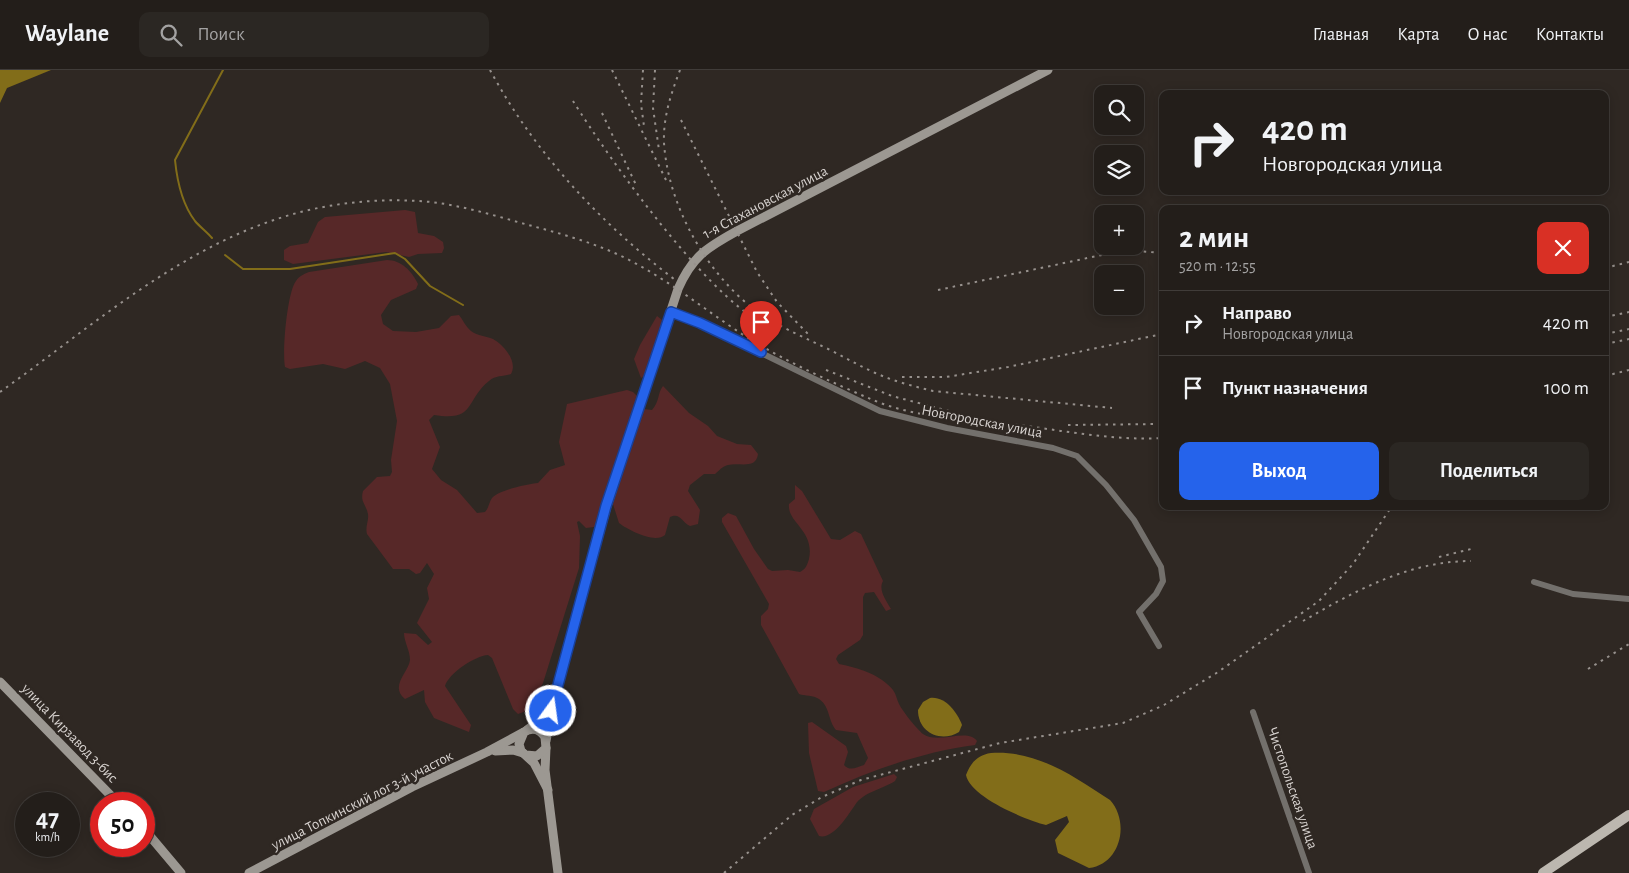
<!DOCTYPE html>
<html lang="ru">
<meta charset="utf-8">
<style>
body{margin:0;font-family:"Alegreya Sans",sans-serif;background:#2b2723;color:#f1f3f6;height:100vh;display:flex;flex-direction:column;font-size:19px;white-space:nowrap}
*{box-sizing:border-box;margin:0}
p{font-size:16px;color:#a3a2a2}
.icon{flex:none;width:28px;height:28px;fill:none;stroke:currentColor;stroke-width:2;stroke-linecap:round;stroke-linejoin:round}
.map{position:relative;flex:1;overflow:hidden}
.side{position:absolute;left:1159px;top:135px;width:450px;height:305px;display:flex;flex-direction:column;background:#231e1a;border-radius:10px;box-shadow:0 2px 12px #0003,0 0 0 1px #403c39}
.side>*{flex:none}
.top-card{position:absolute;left:1159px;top:20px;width:450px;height:105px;border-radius:10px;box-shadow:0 2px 12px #0003,0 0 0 1px #403c39;background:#231e1a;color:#f1f3f6;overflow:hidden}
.controls{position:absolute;left:1094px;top:15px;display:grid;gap:10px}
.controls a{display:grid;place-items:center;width:50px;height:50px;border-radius:10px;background:#231e1a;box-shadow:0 2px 12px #0003,0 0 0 1px #403c39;font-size:25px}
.speed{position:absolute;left:15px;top:722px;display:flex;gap:10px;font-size:25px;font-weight:700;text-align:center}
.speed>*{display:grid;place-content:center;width:65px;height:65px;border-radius:50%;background:#231e1a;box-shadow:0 2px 12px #0003,0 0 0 1px #403c39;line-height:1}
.speed small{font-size:12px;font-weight:400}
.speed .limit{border:8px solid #d22;background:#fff;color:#111}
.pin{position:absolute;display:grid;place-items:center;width:42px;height:42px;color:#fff;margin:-51px -21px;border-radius:50% 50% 50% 0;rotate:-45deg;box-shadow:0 0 5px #0007}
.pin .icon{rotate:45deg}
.me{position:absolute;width:55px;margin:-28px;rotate:14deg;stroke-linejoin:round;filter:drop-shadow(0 0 4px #0008)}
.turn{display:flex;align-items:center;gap:18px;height:105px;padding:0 20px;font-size:22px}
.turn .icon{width:65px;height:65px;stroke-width:2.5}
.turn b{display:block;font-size:35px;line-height:42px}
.round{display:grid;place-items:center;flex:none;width:52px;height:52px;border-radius:10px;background:#2b2723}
.headline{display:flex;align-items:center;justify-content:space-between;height:85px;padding:0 20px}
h1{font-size:30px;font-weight:700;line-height:38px}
.action{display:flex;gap:10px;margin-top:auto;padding:10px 20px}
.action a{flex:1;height:58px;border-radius:10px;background:#2563eb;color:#fff;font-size:20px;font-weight:700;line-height:58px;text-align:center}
.action a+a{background:#2b2723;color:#f1f3f6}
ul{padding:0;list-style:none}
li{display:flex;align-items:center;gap:15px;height:65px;padding:0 20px;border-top:1px solid #403c39}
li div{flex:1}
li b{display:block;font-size:19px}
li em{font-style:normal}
header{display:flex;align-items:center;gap:30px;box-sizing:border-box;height:70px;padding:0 25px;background:#231e1a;border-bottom:1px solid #403c39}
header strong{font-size:24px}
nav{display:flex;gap:28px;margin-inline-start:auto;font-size:18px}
.search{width:350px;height:45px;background:#2b2723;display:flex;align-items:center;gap:12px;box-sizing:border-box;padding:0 18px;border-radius:10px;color:#a3a2a2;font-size:19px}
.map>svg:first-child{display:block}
</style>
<header>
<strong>Waylane</strong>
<div class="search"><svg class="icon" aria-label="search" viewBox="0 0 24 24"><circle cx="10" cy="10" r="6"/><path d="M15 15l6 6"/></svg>Поиск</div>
<nav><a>Главная</a><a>Карта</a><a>О нас</a><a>Контакты</a></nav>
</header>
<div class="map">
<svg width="1629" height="803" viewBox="0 0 1629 803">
<rect width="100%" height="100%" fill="#2f2823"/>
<g fill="#572828">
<polygon points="405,140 415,142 418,163 434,166 443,172 444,178 442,183 418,184 409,187 386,182 293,194 284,190 284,180 290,176 308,173 318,152 325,147"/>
<path d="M387,190C401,190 412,201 418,214L416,219L391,230L381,245L383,254L393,261L416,262L439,258L451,246L459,245C463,250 466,257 471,261C478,266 486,266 493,269C504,275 518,292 511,304C503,307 496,305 489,311C465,330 476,352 434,345L429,350L440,377L432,399L441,410L457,420L477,443L485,442C489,438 489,432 492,428C499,420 528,414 538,413L550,400L565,395L559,372L567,334L627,320L633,322L637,326L598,454L594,457L586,458L579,451L577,452L580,466L579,498L543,613L529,640L518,644L513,639L492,588L488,585C475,586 449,603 445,616L471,655L469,662L434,648L425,632L424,620L405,629C389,616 409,602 410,590C410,580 404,572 404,563L416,564L428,575L432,572L417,553L429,529L427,518L434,504L427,493L420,503L416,504L409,499H393L367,464C365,457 369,451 368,444C366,434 360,432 363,421L377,407L390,406L392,402L391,390L397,351L390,314L380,298L365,291L345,299L323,294L290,299L285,297C282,283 287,222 296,211C299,206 304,204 309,202Z"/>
<polygon points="657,246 662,250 661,256 644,306 641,308 634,289 640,275"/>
<path d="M663,316L689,343L708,356L717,366L737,374L751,375L758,384C756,400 739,392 728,395C721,397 720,400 715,404H704L690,415L688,421L700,440L698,454L690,456C682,452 680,442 670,447L665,465C655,474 628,460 619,453L612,431L641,342L644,339L652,340C660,331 657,324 663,316Z"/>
<path d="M795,415L802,421L831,469L840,470L855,461L861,464L883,511C878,520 886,530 891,539L886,541L874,522L865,523L863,527V565L860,570L838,585L836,589L839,594C858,598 880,604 893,620C896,624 897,630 899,634C903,642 917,659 923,664C938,675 968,657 977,671L975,675C922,682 872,700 824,722L818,721L809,683L808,653L812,652L846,676L848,682L844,695C850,702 857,697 864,695L868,688L857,663L836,660C828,651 830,636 819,629C813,625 805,626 799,624L761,555V546L768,539L769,534L722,452V448L728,443L736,446L754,479L768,499L772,501L788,500L800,502C806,499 807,495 809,489C815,460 787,453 789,434L795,429Z"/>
<path d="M894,704L897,707L895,711C883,719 863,722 855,735C848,745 833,770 819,766L810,749L814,739L853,717Z"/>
</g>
<g fill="#826d19">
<polygon points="0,0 51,0 7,18 0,33"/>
<path d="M930,628C945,626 957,642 962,655L959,662C941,673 918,663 918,640L923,632Z"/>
<path d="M991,683C1037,680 1073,706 1110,730C1130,752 1121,794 1089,798L1058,783L1055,770L1069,752L1067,746L1046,755C1026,750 970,727 966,705C971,692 978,685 991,683Z"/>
</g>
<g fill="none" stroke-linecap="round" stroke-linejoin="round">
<g stroke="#826d19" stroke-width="2">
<path d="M212,168C207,162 200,157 195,151C182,134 177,110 175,90L223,0"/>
<polyline points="225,185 243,199 290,199 395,183 405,189 430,216 463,235"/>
</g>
<g stroke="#73706c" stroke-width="6">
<polyline points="671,242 700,253 880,341 947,358 1053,378 1077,386 1106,415 1134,450 1161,497 1163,511 1156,524 1139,542 1159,576"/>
<polyline points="1534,512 1573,524 1629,529"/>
<polyline points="1253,642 1309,803"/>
</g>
<g stroke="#9c9892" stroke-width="9">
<polyline points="0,612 119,734"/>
<polyline points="527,660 538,652 549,637"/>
<path d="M546,671L554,629L607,436L678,219C692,187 706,178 737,161L1048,0"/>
<polyline points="546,678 545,700 558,803"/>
<polyline points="495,681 513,680 523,683"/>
<path d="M526,685L537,686L546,678L545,667C540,659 532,657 524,662L519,674L521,681L534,693L548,720"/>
<polyline points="144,759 181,803"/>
<polyline points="249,803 412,717 487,682 524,662"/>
</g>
<polyline stroke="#bcb7af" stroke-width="10" points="1543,803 1629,745"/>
<g stroke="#97918d" stroke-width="2" stroke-dasharray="2.5 5" stroke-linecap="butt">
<path d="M490,0C535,83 599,152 674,209"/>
<polyline points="612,0 666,110"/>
<polyline points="643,0 641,34 644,56"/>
<polyline points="655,0 653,38 659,80"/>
<path d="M680,0C671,24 663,47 664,73C668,134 704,199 751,237C773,254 799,265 824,277C845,287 864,299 885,307C900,313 917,317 933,321L1112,338"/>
<path d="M573,31C608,87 719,246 780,261"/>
<polyline points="602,43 637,117"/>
<polyline points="681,50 757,202 777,232 809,265"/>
<polyline points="1605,198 1629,192"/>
<polyline points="938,220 1125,180 1162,183"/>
<polyline points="1605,247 1629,242"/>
<polyline points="1605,264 1629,259"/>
<polyline points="1605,274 1629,269"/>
<polyline points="826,300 892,326 949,341"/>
<polyline points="1605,306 1629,300"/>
<polyline points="902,307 946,307 1008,297 1162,264"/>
<path d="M0,322C86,261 172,184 274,150C323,133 379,127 431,132C466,136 502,148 536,157C569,166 601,175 631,191C673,213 709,243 748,268C785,291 833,313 873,330C916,348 965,349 1011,354C1061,360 1112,371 1162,368"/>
<polyline points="1068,355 1162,354"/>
<polyline points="1439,487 1471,479"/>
<path d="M1303,551C1355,521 1409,491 1471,491"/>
<polyline points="1588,599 1629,574"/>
<polyline points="724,803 792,745 822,727 861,710 1000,673 1123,653 1164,635 1218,602 1319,531 1353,494 1392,436"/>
</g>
</g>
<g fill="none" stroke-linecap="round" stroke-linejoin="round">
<defs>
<polyline id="route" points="551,641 606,436 671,242 700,253 761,282"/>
</defs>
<use href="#route" stroke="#184099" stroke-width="12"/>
<use href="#route" stroke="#2563eb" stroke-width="9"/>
</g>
<g text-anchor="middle" stroke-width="5" stroke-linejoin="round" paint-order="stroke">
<g font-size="15" fill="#d8d3d0" stroke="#2f2823">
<text transform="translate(765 132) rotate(-28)" y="5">1-я Стахановская улица</text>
<text transform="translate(982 351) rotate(11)" y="5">Новгородская улица</text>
<text transform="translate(70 663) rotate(46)" y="5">улица Кирзавод 3-бис</text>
<text transform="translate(1293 718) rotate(71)" y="5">Чистопольская улица</text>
<text transform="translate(362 730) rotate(-27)" y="5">улица Топкинский лог 3-й участок</text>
</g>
</g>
</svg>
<div class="controls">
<a><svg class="icon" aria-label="search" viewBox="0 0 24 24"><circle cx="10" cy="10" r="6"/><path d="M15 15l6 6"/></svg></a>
<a><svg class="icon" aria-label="layers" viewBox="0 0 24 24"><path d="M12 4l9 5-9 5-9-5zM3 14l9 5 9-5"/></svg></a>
<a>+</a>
<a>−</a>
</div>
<div class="speed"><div>47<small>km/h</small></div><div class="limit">50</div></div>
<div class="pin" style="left:761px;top:282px;background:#d93025"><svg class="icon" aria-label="arrive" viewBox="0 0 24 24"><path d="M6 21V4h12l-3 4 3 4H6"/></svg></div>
<svg class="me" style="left:551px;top:641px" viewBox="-20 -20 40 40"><circle r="17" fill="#2563eb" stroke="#fff" stroke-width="3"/><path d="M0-11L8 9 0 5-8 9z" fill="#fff"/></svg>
<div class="top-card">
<div class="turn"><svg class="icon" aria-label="right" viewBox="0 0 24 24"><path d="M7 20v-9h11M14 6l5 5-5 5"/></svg><div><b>420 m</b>Новгородская улица</div></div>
</div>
<section class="side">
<div class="headline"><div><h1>2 мин</h1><p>520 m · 12:55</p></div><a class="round" style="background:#d93025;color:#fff"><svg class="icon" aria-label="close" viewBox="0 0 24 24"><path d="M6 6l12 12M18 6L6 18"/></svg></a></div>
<ul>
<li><svg class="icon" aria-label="right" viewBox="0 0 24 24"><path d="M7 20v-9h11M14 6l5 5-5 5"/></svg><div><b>Направо</b><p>Новгородская улица</p></div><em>420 m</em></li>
<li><svg class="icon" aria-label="arrive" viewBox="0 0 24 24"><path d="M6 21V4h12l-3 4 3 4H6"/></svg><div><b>Пункт назначения</b></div><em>100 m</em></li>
</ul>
<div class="action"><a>Выход</a><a>Поделиться</a></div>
</section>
</div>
